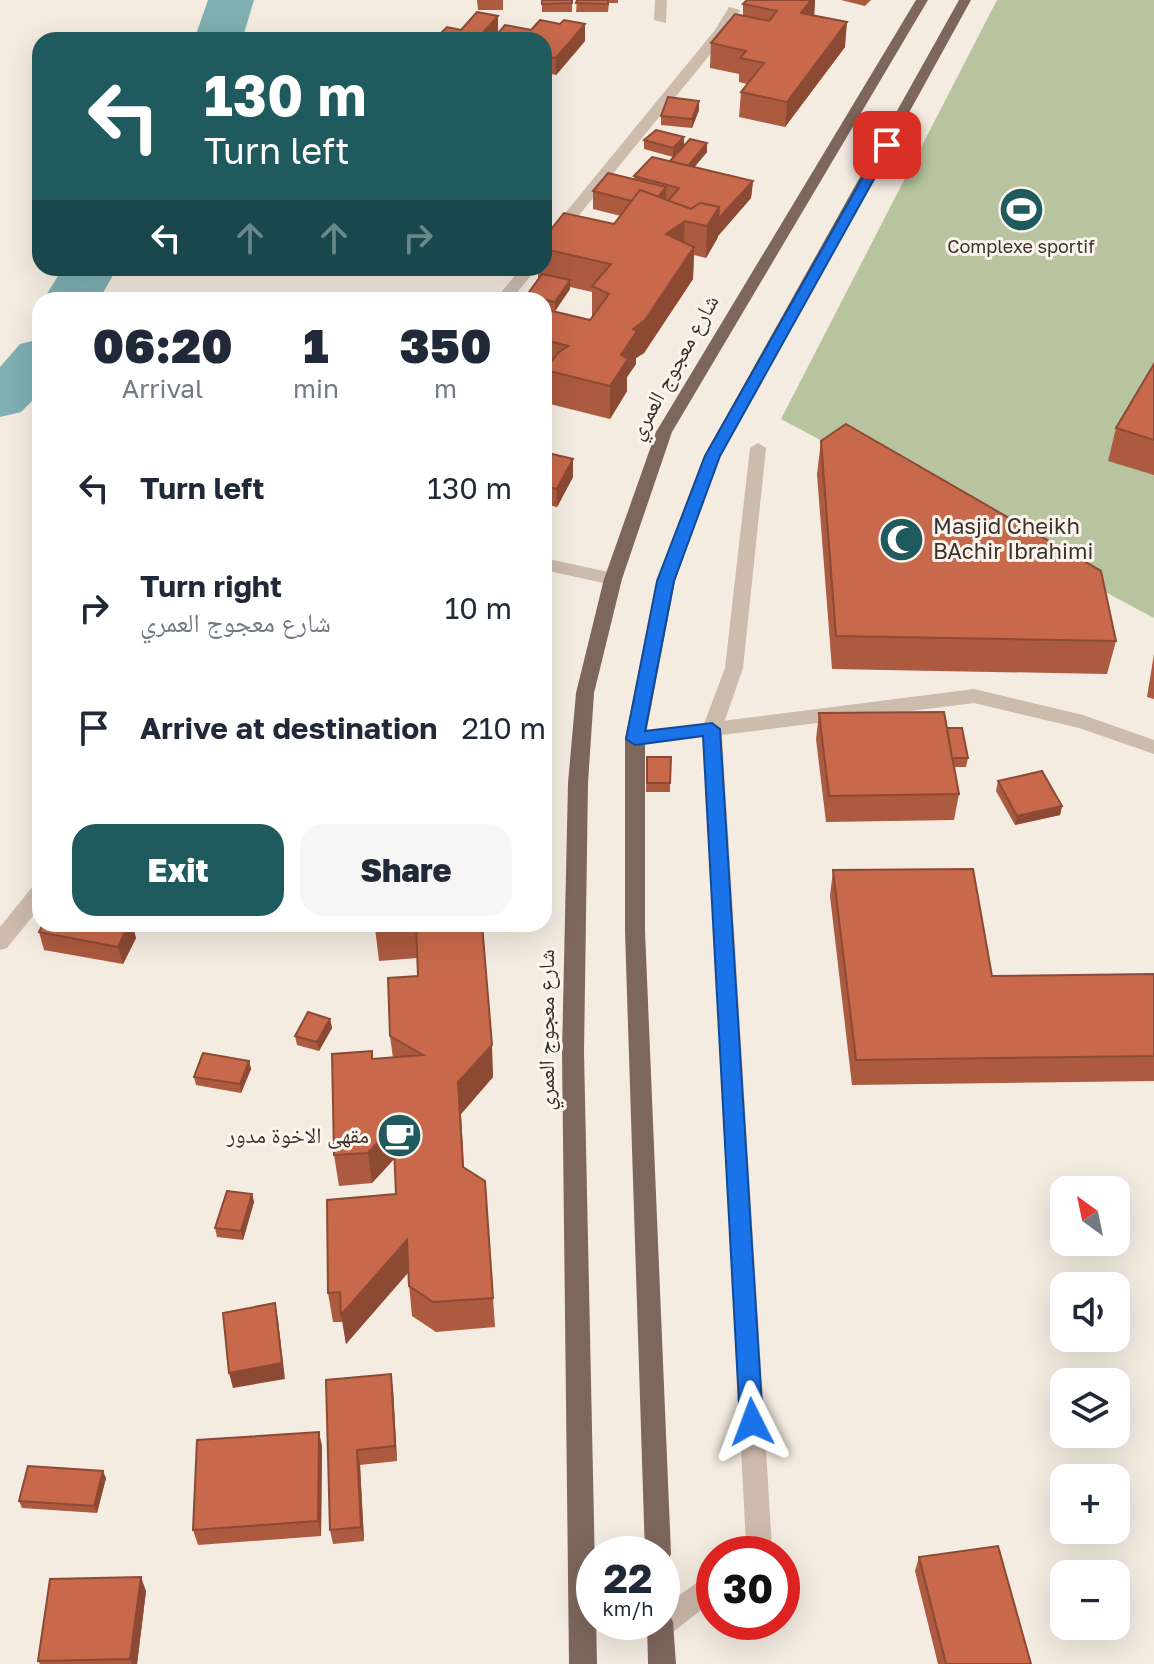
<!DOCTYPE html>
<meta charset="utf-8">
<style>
body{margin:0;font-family:"Golos Text","Noto Naskh Arabic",sans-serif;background:#f6f6f7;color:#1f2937;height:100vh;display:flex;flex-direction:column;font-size:30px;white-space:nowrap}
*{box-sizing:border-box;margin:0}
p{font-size:26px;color:#747a83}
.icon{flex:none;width:44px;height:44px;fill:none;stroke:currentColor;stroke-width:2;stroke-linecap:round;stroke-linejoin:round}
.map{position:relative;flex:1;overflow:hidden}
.details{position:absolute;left:32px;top:292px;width:520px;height:640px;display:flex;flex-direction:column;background:#fff;border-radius:24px;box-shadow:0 8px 32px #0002}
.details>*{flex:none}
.guide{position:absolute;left:32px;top:32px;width:520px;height:244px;border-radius:24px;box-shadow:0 8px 32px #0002;background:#1f5a5e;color:#fff;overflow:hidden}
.needle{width:52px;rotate:327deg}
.fabs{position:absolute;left:1050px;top:1176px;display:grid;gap:16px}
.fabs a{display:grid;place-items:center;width:80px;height:80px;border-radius:16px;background:#fff;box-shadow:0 8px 32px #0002;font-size:40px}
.speed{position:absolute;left:576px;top:1536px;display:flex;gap:16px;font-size:40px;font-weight:700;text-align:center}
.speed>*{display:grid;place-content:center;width:104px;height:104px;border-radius:50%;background:#fff;box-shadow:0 8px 32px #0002;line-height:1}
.speed small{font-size:20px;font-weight:400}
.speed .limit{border:12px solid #d22;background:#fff;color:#111}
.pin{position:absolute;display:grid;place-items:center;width:68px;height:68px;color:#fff;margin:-34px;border-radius:16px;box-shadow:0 4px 12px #0006}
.me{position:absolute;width:88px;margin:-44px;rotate:357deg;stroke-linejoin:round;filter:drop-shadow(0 0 6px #0008)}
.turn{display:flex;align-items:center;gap:28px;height:168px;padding:0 40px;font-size:36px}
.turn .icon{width:104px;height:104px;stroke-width:2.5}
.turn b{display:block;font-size:56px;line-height:68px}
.lanes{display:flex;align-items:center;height:76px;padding:0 40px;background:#0003;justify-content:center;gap:40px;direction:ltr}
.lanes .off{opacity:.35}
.eta{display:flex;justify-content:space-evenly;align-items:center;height:136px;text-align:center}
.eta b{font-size:48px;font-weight:800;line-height:56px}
.button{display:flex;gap:16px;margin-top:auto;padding:16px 40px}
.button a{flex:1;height:92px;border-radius:24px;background:#1f5a5e;color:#fff;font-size:32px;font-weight:800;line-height:92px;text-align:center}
.button a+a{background:#f6f6f7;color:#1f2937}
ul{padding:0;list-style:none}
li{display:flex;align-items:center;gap:24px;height:120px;padding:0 40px}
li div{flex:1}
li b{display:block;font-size:30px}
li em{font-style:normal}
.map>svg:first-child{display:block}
</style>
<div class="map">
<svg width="1154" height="1664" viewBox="0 0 1154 1664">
<rect width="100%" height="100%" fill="#f4ebe1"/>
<polygon fill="#b8c4a0" points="997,0 1154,0 1154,618 781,419"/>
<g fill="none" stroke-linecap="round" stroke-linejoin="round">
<g fill="#7fb0b2" fill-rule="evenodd">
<polygon points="208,0 254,0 242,40 194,40"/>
<polygon points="63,268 117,268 99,300 43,300"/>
<polygon points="40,339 40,393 21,412 0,417 0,367 20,344"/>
</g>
<polygon fill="#cdbbac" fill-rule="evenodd" points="758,443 766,448 743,668 722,729 712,736 702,729 725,668 750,448"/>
<g fill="#cdbbac" fill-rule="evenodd">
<polygon points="655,0 667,0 666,23 654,20"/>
<polygon points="729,7 740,10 726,35 549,252 544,254 544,239 715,30"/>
<polygon points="521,268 537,268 511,300 495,300"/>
<polygon points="544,558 613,573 622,579 613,585 544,570"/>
<polygon points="974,689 1083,715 1154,740 1154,754 1079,728 974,703 722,735 772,1548 769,1554 739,1554 746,1543 703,737 635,746 625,739 635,732"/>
<polygon points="40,884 40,907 7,948 0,950 0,927 33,886"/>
<polygon points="714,1570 714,1600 669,1635 660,1639 651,1635 647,1626 648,1622 662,1622 662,1608"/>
</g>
<g fill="#7d675c" fill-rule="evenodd">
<polygon points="916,0 928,0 672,432 622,579 594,693 588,783 584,1052 597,1664 569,1664 562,1052 568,783 576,693 604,579 656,432"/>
<polygon points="959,0 971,0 720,456 675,581 645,739 645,931 671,1554 667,1563 662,1565 662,1554 645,1554 625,931 625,739 657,581 704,456"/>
<polygon points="662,1610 669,1613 673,1622 676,1664 648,1664 647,1622 662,1622"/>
</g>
</g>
<g fill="#ac5a40">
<polygon points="477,0 503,0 503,10 478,10"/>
<polygon points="542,0 572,3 572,12 542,12"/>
<polygon points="577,0 618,0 618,3 609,3 608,12 576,12"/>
<polygon points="747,0 815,0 814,16 845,47 785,127 739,117 741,92 747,84 739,82 739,74 710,68 711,43 743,16 743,4"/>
<polygon points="841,0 871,0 865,6"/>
<polygon points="498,16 498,33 492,40 440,40 439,35 461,30"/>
<polygon points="544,40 585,41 556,75 551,74 551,88 544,96"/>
<polygon points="699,110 692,128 661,125 661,116"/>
<polygon points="644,140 684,146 707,152 694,167 753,181 751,198 718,236 717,239 706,258 694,255 693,279 644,353 636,358 636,364 627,377 627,391 610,419 546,403 545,373 544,372 544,309 590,320 592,318 592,292 570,287 570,289 555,311 544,308 544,300 527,300 527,295 538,280 538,268 544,268 544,238 614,224 621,216 593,209 593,191 634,179 634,176 670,161 680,150 673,157 644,149"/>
<polygon points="1154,364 1154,475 1108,461 1116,428"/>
<polygon points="821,441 1116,641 1107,674 832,669 817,474"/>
<polygon points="544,452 573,459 573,477 557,507 544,504"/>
<polygon points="1154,654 1154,699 1147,697"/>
<polygon points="819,713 947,728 968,758 966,767 954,767 959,794 954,820 826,822 816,739"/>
<polygon points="647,757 670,783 670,792 646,792"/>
<polygon points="998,781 1062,806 1060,815 1015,825 996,791"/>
<polygon points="833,870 992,976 1154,974 1154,1081 852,1085 830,896"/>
<polygon points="43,924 132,924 136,938 123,964 44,950 39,932"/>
<polygon points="380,924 482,924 493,1077 461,1114 464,1167 485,1181 495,1327 436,1332 412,1316 408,1273 346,1344 343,1322 333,1322 328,1293 396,1194 394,1159 372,1183 339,1186 334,1155 373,1059 393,1058 390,1036 418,976 417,958 379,961 375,928"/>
<polygon points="330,1019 332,1028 319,1051 297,1045 295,1036"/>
<polygon points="249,1061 251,1069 241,1093 196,1085 194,1077"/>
<polygon points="252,1194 254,1202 243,1240 217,1237 215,1228"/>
<polygon points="326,1380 393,1389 397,1461 360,1465 364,1541 333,1544 330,1530"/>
<polygon points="319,1432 322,1447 321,1536 198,1545 193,1530"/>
<polygon points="106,1478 97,1513 22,1508 19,1501"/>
<polygon points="919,1557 1031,1664 938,1664 915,1571"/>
<polygon points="146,1591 137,1664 40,1664 38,1661"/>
</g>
<g fill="#8c4a34">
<polygon points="811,0 815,0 814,17 801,13"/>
<polygon points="498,16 498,33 492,40 478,40 478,38"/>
<polygon points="847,22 845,47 785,127 787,102"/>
<polygon points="585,24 585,41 556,75 556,58"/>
<polygon points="551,63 551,88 544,96 544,71"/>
<polygon points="699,101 699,110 692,128 692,119"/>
<polygon points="684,137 684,146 673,157 673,148"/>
<polygon points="707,143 707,152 688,175 688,166"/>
<polygon points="753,181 751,198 718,236 717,239 706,258 707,226 719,207"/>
<polygon points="666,187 666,204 651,206"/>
<polygon points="685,221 683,253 666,234"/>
<polygon points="694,247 693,279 644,353 636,358 636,364 627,377 627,391 610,419 610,386 621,355 633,329"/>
<polygon points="570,280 570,289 555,311 555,302"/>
<polygon points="573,459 573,477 557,507 557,489"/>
<polygon points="1062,806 1060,815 1015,825 1017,816"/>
<polygon points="129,924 132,924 136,938 123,964 118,947"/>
<polygon points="330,1019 332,1028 319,1051 317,1042"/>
<polygon points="492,1045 493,1077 461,1114 458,1082"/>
<polygon points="249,1061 251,1069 241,1093 240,1084"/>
<polygon points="393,1126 396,1157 372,1183 368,1153"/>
<polygon points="252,1194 254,1202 243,1240 241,1231"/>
<polygon points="407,1240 410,1270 346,1344 341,1315"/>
<polygon points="275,1303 278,1320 285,1379 233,1388 229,1373"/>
<polygon points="391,1374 393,1389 397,1461 395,1446"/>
<polygon points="319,1432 322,1447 321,1536 318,1521"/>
<polygon points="357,1450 360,1465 364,1541 361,1527"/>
<polygon points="103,1471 106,1478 97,1513 94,1506"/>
<polygon points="141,1577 146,1591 137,1664 132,1664 130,1659"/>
</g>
<g fill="#c8694b" stroke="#8c4a34" stroke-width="2">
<polygon points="542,0 572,0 572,3 542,4"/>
<polygon points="577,0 608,0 608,4 576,3"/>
<polygon points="747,0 811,0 801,13 847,22 787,102 741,92 764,63 740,58 746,51 711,43 735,14 769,21 777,11 743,4"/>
<polygon points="477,12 498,16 478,38 486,40 466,40 439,35 447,27 461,30"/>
<polygon points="540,20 560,24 564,20 585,24 556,58 544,56 544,40 492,40 505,25 531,30"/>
<polygon points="544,62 551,63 544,71"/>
<polygon points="668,97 699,101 692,119 661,116"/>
<polygon points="656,130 684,137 673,148 644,140"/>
<polygon points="690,139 707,143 688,166 670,161"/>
<polygon points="652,157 753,181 718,219 719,207 700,203 691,209 668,201 679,188 634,176"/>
<polygon points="608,173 666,187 658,197 640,190 632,201 593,191"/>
<polygon points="640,190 691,209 700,203 719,207 707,226 685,221 666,234 694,247 645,320 633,329 637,331 621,355 628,359 610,386 545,370 558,353 568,346 544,340 544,309 590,320 609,294 592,286 611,264 544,249 544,238 564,213 614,224"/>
<polygon points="542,274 570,280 555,302 527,295"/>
<polygon points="1154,364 1154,440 1116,428"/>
<polygon points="846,424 1101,571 1116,641 836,636 821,441"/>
<polygon points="544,452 573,459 557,489 544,486"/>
<polygon points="944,712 959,794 829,796 819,713"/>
<polygon points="947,728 962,728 968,758 952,758"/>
<polygon points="647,757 671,757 670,783 647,783"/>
<polygon points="1042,771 1062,806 1017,816 998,781"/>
<polygon points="973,869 992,976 1154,974 1154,1056 856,1060 833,870"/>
<polygon points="43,924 129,924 118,947 39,932"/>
<polygon points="380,924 482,924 492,1045 458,1082 463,1167 485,1181 493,1298 433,1302 409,1286 407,1240 341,1315 340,1292 328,1293 327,1200 396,1194 393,1126 368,1153 334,1155 332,1054 372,1051 372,1059 423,1055 390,1036 388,978 418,976 416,925 375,928"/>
<polygon points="308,1012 330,1019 317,1042 295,1036"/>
<polygon points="203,1053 249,1061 240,1084 194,1077"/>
<polygon points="227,1191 252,1194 241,1231 215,1228"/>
<polygon points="275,1303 282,1363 229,1373 223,1313"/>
<polygon points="391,1374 395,1446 357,1450 361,1527 330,1530 326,1380"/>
<polygon points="319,1432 318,1521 193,1530 197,1440"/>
<polygon points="28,1466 103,1471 94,1506 19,1501"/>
<polygon points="998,1546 1031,1664 946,1664 919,1557"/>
<polygon points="141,1577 130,1659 38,1661 50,1579"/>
</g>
<polygon fill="#1a73e8" stroke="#114b97" stroke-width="2" points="887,141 893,145 720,456 674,581 645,731 712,723 720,729 763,1422 760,1429 752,1433 744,1429 740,1422 703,736 635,745 626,739 657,581 705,456 881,145"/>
<defs>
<symbol id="stadium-disc" viewBox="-11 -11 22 22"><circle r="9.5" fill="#1f5a5e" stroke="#fbf5ee"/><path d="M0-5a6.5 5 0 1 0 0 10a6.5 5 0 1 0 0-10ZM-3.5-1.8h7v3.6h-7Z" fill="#fff"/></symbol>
<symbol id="mosque-disc" viewBox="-11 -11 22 22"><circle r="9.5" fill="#1f5a5e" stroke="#fbf5ee"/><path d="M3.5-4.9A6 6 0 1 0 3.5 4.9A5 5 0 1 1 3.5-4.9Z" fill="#fff"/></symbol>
<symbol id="cafe-disc" viewBox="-11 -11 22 22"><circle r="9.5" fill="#1f5a5e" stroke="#fbf5ee"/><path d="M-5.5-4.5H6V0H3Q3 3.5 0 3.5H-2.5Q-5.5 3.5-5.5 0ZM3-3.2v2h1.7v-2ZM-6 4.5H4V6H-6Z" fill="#fff"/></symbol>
</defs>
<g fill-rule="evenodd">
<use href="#stadium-disc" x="996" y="184" width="51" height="51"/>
<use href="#mosque-disc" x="876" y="514" width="51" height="51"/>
<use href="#cafe-disc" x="374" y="1110" width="51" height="51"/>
</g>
<g text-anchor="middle" stroke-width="6" stroke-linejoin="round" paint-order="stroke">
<g font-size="18" fill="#3b302b" stroke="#fbf5ee">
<text x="1021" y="253">Complexe sportif</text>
</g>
<g font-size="22" fill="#3b302b" stroke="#fbf5ee">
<text transform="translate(673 367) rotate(-61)" y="8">شارع معجوج العمري</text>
<text transform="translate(546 1030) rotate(-90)" y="8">شارع معجوج العمري</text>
</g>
<g font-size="22" fill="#3b302b" stroke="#fbf5ee" text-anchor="start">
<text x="933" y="534">Masjid Cheikh<tspan x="933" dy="25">BAchir Ibrahimi</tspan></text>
<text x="369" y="1143" text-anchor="end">مقهى الاخوة مدور</text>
</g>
</g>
</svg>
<div class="fabs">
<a><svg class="needle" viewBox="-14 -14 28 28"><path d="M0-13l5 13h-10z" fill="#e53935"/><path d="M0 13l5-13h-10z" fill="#747a83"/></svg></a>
<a><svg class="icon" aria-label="sound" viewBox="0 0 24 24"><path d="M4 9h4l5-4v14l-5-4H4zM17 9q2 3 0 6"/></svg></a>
<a><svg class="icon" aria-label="layers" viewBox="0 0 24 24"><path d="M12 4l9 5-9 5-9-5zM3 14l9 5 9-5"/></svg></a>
<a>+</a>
<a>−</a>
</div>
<div class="speed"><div>22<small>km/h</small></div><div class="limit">30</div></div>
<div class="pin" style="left:887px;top:145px;background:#d93025"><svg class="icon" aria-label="arrive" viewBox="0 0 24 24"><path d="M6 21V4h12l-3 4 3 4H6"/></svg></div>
<svg class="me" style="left:752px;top:1422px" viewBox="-20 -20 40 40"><path d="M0-17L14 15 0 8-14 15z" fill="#1a73e8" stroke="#fff" stroke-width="4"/></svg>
<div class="guide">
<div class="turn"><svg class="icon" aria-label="left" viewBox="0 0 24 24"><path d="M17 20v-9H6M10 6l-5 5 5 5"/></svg><div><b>130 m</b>Turn left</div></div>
<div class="lanes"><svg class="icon" aria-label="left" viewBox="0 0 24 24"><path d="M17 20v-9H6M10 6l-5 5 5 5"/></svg><svg class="icon off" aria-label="ahead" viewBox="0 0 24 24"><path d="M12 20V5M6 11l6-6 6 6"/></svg><svg class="icon off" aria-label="ahead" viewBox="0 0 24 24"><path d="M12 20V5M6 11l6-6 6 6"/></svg><svg class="icon off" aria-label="right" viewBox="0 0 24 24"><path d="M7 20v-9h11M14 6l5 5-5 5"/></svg></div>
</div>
<section class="details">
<div class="eta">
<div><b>06:20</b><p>Arrival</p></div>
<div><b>1</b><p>min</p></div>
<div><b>350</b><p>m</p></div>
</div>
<ul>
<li><svg class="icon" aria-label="left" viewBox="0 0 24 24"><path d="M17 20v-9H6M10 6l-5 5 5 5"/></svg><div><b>Turn left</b></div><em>130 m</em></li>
<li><svg class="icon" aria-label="right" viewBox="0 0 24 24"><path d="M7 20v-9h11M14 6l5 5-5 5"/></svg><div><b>Turn right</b><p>شارع معجوج العمري</p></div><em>10 m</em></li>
<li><svg class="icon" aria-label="arrive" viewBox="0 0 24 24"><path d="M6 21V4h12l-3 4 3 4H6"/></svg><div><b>Arrive at destination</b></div><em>210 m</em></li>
</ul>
<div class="button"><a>Exit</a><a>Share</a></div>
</section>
</div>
